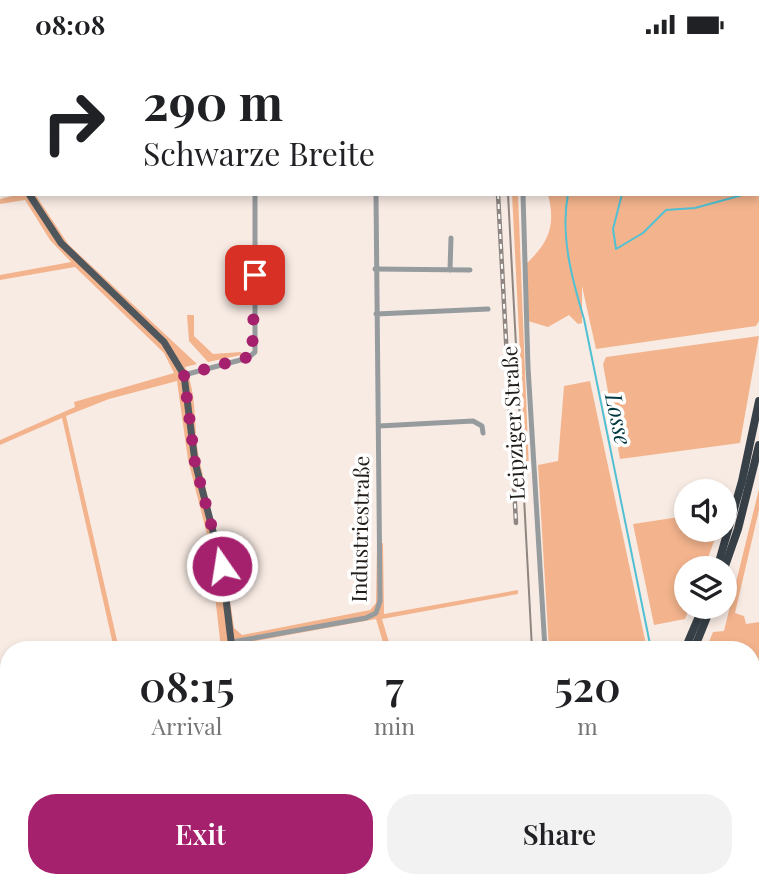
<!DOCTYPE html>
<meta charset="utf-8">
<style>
body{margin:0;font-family:"Playfair Display",serif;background:#f2f2f2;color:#202124;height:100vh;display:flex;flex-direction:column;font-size:26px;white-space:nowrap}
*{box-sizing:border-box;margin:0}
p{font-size:23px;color:#757577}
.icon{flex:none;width:38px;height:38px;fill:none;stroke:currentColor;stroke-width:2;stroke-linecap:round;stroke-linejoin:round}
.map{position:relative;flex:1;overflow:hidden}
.sheet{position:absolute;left:0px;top:592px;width:760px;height:247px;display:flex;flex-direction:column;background:#fff;border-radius:28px 28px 0 0;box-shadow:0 4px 10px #0003}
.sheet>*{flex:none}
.banner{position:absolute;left:0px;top:0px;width:760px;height:147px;box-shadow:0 4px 10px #0003;background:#fff;color:#202124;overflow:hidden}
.controls{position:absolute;left:674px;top:430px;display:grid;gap:14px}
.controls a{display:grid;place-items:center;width:63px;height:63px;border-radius:50%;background:#fff;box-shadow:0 4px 10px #0003;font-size:35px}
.pin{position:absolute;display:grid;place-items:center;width:60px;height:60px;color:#fff;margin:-30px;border-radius:14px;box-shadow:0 4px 10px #0006}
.me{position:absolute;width:77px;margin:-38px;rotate:347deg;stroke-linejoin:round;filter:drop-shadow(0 0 5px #0008)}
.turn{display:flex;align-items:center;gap:24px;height:147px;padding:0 28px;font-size:32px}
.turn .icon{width:91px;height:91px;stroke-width:2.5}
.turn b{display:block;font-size:49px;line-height:60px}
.eta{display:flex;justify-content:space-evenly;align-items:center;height:119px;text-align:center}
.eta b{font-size:42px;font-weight:600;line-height:49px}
.button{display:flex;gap:14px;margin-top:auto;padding:14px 28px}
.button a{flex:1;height:80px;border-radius:28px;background:#a5216d;color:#fff;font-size:28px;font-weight:600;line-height:80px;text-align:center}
.button a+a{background:#f2f2f2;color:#202124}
.status{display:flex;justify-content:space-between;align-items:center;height:49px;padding:0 35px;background:#fff;direction:ltr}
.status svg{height:19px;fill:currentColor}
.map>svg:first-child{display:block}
</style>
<div class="status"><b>08:08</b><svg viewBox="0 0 49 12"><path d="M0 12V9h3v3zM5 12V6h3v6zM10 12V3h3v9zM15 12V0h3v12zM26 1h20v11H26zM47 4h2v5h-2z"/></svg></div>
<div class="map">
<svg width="759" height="838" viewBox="0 0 759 838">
<rect width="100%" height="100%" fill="#f8ebe4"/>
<g fill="#f3b48d">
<path d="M598,0H759V272L756,277L596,300L582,237V274L578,275L569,266L548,278L528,272L526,215C549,193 556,177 548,145H758V2Z"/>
<path d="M21,145H35L68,195L197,315L185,318C198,347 193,378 199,409C211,466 227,521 234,579L242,586L370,561L376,554L377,495L383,494L384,565L518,541V545L382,570L391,600H385L376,570L244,594L238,600H221L211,511L213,509L188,411L177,332L109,350L66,367L119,600H114L62,369L0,396V391L75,358L74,353L174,324L164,304L75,218L0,231V226L71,213L50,191L25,151L0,155V150Z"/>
<polygon points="512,145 518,145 529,423 526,423"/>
<polygon points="187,266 194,266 194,287 213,305 241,303 241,306 208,313 189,292"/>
<polygon points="759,287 740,394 620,410 603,315 606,308"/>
<polygon points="590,332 647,600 549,600 538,416 558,412 564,337"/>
<polygon points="759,440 759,461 735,564 744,567 746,575 759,573 759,673 751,674 751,600 706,600 713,583 724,582"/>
<polygon points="686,467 686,481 718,481 704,520 686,520 686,558 690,558 685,570 654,576 633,475"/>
<polygon points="759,712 759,838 621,838 631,830 751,830 751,713"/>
<polygon points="245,830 463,830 466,838 219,838"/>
<polygon points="482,830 529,830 531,836 469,838"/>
<polygon points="574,830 618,830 608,838 575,838"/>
</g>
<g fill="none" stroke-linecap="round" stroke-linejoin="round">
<g stroke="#50c0d2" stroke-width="2">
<polyline points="622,2 623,0"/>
<polyline points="656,2 657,0"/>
<polyline points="0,64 2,64"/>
<polyline points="758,143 759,143"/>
<path d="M568,145C560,187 572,230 584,270L651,600"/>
<polyline points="622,145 613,180 616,200 643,184 666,161 695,159 746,145"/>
<polyline points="700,830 702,838"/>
<polyline points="481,838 494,830"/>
</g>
<g stroke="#969b9e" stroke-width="5">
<polyline points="254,0 254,2"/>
<polyline points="385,2 385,0"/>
<polyline points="528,2 528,0"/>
<polyline points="523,145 528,318 545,600"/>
<polyline points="375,220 470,221"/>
<polyline points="450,221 451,189"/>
<polyline points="376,265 488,260"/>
<polyline points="184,326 248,309 255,303 255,145"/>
<polyline points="379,377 473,372 482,377 483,384"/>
<polyline points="232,593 366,569 376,564 380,552 376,145"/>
</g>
<g stroke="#4f575d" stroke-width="7">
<polyline points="0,105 2,107"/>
<polyline points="29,145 61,194 164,293 184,326 195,413 222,517 232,600"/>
<polyline points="335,830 340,838"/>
<polyline points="568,830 571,838"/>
</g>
<g stroke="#374047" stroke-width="8">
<polyline points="717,520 742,432 759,352"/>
<polyline points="724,520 738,480 759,396"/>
<polyline points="685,600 703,558"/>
<polyline points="694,600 711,558"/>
<polyline points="538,838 544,830"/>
<polyline points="547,838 553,830"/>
<polyline points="614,838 624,830"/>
</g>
<g stroke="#8f8681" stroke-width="2">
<polyline points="516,2 516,0"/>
<polyline points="508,145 532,600"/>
</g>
<defs>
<g id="rail">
<polyline points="510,2 510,0"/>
<polyline points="498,145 516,474"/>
<polyline points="543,830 544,838"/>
</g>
</defs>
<use href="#rail" stroke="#8f8681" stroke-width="4.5"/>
<use href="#rail" stroke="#fff" stroke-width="2" stroke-dasharray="5" stroke-linecap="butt"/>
</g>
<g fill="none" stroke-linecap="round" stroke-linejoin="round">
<polyline stroke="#a5216d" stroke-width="12" stroke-dasharray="0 21.6" points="222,517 195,414 184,326 252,307 255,226"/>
</g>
<g text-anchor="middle" stroke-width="7" stroke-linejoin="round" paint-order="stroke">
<g font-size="21" fill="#211d1a" stroke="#fff">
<text transform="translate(514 374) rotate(-93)" y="7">Leipziger Straße</text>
<text transform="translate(361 480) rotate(-89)" y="7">Industriestraße</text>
</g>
<g font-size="23" font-style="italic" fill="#01383f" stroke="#fff">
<text transform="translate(618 370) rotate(78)" y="8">Losse</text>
</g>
</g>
</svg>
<div class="controls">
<a><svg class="icon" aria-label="sound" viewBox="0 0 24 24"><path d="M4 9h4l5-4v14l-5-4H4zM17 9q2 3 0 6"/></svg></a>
<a><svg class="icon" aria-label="layers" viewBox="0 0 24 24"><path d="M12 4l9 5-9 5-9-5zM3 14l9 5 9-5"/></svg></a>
</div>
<div class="pin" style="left:255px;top:226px;background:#d93025"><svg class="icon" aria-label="arrive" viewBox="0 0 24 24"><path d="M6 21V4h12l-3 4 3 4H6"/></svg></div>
<svg class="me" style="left:222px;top:517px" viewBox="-20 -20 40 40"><circle r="17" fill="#a5216d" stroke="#fff" stroke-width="3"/><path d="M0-11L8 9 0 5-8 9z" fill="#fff"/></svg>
<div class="banner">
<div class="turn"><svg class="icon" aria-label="right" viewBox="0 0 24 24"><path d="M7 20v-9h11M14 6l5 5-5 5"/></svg><div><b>290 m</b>Schwarze Breite</div></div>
</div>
<section class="sheet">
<div class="eta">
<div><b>08:15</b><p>Arrival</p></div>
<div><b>7</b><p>min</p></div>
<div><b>520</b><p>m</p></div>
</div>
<div class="button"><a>Exit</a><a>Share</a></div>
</section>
</div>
